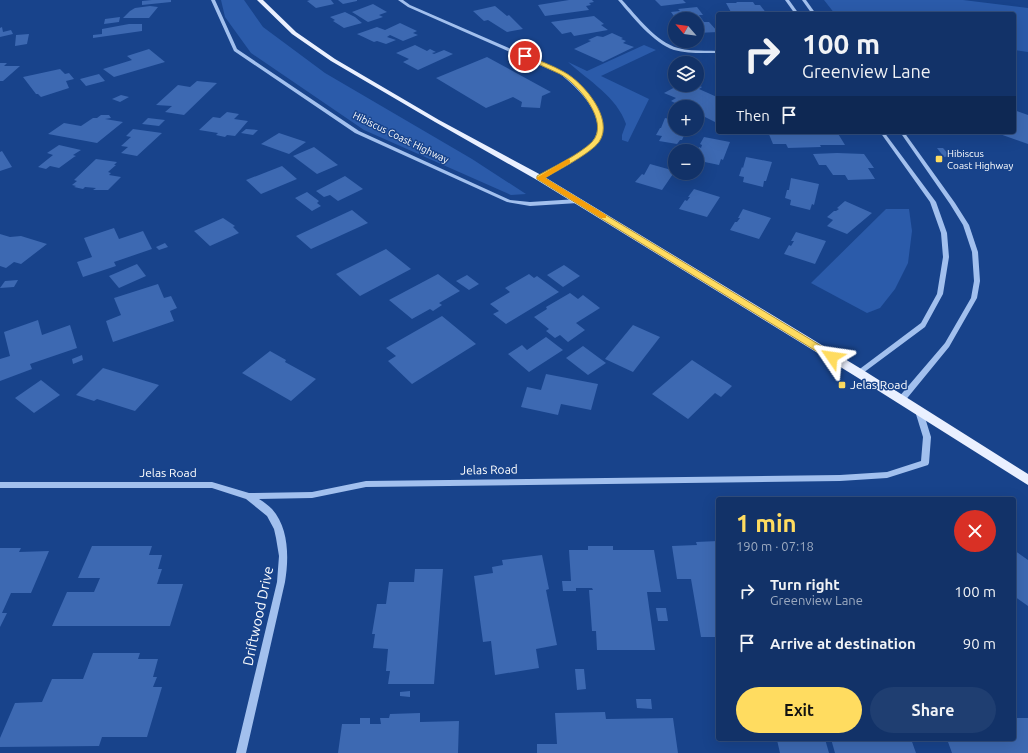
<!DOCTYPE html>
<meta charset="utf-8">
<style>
body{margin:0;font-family:Ubuntu,sans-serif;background:#1f3e71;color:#f1f3f6;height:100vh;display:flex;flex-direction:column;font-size:15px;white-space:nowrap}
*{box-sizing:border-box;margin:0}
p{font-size:13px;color:#9caac0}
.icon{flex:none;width:22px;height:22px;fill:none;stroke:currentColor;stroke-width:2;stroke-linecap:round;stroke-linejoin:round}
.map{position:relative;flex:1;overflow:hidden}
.panel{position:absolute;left:716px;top:497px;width:300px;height:244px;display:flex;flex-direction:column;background:#123268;border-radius:4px;box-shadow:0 4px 16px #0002,0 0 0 1px #314d7c}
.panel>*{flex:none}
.banner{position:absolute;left:716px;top:12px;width:300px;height:122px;border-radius:4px;box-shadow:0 4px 16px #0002,0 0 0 1px #314d7c;background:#123268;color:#f1f3f6;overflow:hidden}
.needle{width:26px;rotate:298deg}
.controls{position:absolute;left:668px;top:12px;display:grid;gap:8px}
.controls a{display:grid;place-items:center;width:36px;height:36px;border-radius:50%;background:#123268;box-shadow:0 4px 16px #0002,0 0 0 1px #314d7c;font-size:20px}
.pin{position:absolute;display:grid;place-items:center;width:34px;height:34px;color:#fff;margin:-17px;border:2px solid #fff;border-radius:50%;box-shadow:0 1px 4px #0007}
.me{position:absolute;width:44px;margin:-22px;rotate:302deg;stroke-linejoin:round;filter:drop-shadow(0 0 3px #0008)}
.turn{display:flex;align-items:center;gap:14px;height:84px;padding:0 20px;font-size:18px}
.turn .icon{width:52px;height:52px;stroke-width:2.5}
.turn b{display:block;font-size:28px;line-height:34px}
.then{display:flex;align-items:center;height:38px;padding:0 20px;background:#0003;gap:8px;font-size:15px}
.round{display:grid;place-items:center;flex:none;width:42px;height:42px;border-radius:21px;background:#1f3e71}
.summary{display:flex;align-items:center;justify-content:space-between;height:68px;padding:0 20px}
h1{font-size:24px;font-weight:600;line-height:30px;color:#ffdc60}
.button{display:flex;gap:8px;margin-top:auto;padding:8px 20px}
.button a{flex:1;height:46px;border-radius:24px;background:#ffdc60;color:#111;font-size:16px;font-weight:600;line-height:46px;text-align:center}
.button a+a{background:#1f3e71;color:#f1f3f6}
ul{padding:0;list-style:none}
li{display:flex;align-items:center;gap:12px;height:52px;padding:0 20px}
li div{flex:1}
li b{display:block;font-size:15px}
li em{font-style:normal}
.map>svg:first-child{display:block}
</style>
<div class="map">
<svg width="1028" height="753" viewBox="0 0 1028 753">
<rect width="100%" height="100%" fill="#18438b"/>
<g fill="#2b5baa">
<polygon points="221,0 244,0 263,27 325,73 472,159 526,194 511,195 364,130 251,53 225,17"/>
<polygon points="824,0 963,0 1028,8 1028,52 1014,50 1014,14 835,14"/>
<path d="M644,45L656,50L601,76L649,99L628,142L622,140V135L626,124C617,97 589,81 568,62L587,71Z"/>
<polygon points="886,209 909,209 912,231 908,263 895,289 880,308 867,313 811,283"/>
</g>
<g fill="#3d69b2">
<polygon points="152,0 171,0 171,2 142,5 142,1"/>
<polygon points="310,0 331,0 334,4 316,8 307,1"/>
<polygon points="338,0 357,0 357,1 343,4"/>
<polygon points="569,0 592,0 594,2 589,3 591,5 586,6 589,10 545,16 538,5"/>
<polygon points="655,0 683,0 686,3 661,6"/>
<polygon points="736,2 753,2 755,5 760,5 767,14 732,14 726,3 737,3"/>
<polygon points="373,4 387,12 379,15 383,17 368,22 352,12"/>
<polygon points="150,6 158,7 149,18 123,18 130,11 135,8"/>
<polygon points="495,6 507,16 509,15 523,29 507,32 488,20 484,21 473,11"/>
<polygon points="697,7 703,15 699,15 704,22 709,22 718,32 697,33 697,19 676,19 671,12 680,11 678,9"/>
<polygon points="345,12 355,17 362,23 344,28 333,21 335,20 330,17"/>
<polygon points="594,16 604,24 601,25 608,30 574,36 571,32 562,34 551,22"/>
<polygon points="120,17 119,22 104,24 105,19"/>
<polygon points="400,23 417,31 413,33 418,35 403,41 390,35 387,37 396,40 386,44 377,41 374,42 357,34 377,27 385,30"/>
<polygon points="129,24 142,24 142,31 93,38 93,35 102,34 102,29"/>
<polygon points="2,27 3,32 11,30 13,34 0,37 0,28"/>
<polygon points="612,33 623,38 621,39 626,41 623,43 634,47 603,62 574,49 591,41 588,40 597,36 603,37"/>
<polygon points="29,34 27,44 15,46 16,35"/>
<polygon points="415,45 427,51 430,49 436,52 432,53 434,54 444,50 453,54 418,70 403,62 409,59 396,53"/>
<polygon points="149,49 165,62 114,77 103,69 132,60 127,56"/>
<polygon points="487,57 551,92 542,96 540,108 521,107 522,102 513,97 486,108 436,78"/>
<polygon points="0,63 7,63 4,66 20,66 3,81 0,81"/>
<polygon points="60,69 65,74 69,73 74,79 66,81 69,88 41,97 38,94 36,94 23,77"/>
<polygon points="99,74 105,81 86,86 80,79"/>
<polygon points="197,81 217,83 184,115 165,112 172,106 156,105 178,85 190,87"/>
<polygon points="679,85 696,85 702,87 699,89 717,97 715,98 718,99 718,120 715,122 697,113 697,107 683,107 671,101 676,98 664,93"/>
<polygon points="121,95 129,97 120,102 112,99"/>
<polygon points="1014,110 1028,115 1028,144 994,132 1014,132"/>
<polygon points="227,112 239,114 234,119 248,121 235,136 227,135 225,137 216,135 218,133 199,130 213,117 220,118"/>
<polygon points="101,115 109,115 111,118 105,119 123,122 97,143 48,134 64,123 81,126 93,118 97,118"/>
<polygon points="148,118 165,120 159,126 142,124"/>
<polygon points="665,118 675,120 675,129 687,129 682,140 680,140 677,144 659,141 662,136 656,135 660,128 661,128"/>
<polygon points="133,129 162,133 137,156 121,153 128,147 121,146 131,137 126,136"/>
<polygon points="246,129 258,130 253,135 241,133"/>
<polygon points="768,132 837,132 845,145 820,145 821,147 788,148 786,144 773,144"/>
<polygon points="279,133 306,142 289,154 261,144"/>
<polygon points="704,137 730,142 723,160 721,159 719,165 700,161 702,156 697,154 697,152 699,147 701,148 702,145 700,144"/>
<polygon points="59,145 81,150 73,155 76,156 74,157 59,168 50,166 46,169 38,167 53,155 47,153"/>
<polygon points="314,147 338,165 317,174 293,156"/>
<polygon points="937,148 943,148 950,156 944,157"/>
<polygon points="2,151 12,167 0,171 0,152"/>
<polygon points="837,153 864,154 874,168 868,168 875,179 848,180 845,175 833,175 826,165 819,165 813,154"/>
<polygon points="746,157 772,162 766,181 764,181 763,187 743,182 744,177 739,176 742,167 743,168"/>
<polygon points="96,159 117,162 114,165 116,165 108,172 111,173 109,175 121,177 108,190 93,190 96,188 85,187 83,189 74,187 76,186 72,185 77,181 74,180"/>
<polygon points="650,164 675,171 662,190 635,182 642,174 644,175"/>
<polygon points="282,166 297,179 261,194 246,180"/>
<polygon points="345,176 363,189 338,201 330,195 324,197 316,191"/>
<polygon points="791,178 819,184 814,205 812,204 810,210 790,205 791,200 785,198 787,190 789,190"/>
<polygon points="694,189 720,197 707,217 679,209 685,200 687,201 690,197 688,197"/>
<polygon points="307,192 319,201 317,203 321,206 312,211 295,198"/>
<polygon points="845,201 872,213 847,234 827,226 833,220 827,217 834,211 836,211 839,209 837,208"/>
<polygon points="743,209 771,218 759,239 730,230 735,222 737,222 740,218 738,218"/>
<polygon points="352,210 368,223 311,249 296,236"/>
<polygon points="223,218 235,226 233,227 239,233 210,246 194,231"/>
<polygon points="114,228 119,239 143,231 152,249 114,262 116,266 83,277 77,262 92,257 84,238"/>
<polygon points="796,232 826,241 815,264 784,254 789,245 791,246 794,241 791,241"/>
<polygon points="0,234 10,237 21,236 47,244 21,264 14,262 6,268 0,266"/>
<polygon points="165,243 168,247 159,250 156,247"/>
<polygon points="386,249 411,269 360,296 336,274"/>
<polygon points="137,264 146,276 119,288 109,276"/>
<polygon points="564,265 580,276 563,287 547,275"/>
<polygon points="438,274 460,291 439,303 442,305 433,311 430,309 412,319 389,300"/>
<polygon points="529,274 534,278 537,276 559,292 506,324 493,314 499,311 490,304 510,292 505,288"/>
<polygon points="467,275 479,284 469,290 456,281"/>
<polygon points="18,280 14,287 0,288 5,281"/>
<polygon points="158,284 164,298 171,296 177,308 170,311 174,321 113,342 106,321 121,315 114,298"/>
<polygon points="570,293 578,299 583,295 600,308 576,323 585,330 568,342 560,335 555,338 546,331 549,329 534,317 547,309 546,307"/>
<polygon points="442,316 476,344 412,384 388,361 396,356 386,348"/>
<polygon points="38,320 42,335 70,325 77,348 30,364 32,369 0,381 0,359 10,356 4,332"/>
<polygon points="633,325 660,337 633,372 605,359"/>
<polygon points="546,337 563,350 529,372 508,354 522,345 527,350"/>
<polygon points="583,346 606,363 588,375 566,358"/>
<polygon points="270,351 286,360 285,362 316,379 291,401 242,373"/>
<polygon points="82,355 83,360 73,364 72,359"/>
<polygon points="692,360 732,386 721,397 715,393 688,419 652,394"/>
<polygon points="103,368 159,385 135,411 97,399 94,401 76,395"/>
<polygon points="546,374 598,384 591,410 561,404 558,415 521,407 527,387 541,390"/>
<polygon points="41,380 60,395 34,413 15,398"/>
<polygon points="718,541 718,637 701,637 691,579 677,579 672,546 697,545 696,542"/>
<polygon points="92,546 152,546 149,555 162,555 158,569 162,569 157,584 183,584 170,626 52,626 67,592 94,592 100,578 78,578"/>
<polygon points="588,546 613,546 613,550 654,550 661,592 647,592 655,650 597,650 596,631 592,631 589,590 593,590 592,588 576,588 576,591 563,591 562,581 571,581 569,550 588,550"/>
<polygon points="0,548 21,548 19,552 49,551 31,593 11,593 2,613 7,613 0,627"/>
<polygon points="1014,550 1028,560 1028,606 1014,596"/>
<polygon points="542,555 549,589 546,590 557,645 536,649 539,668 495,675 491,641 483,642 474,576 493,573 492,567 503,565 502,560"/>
<polygon points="415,569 443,569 434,684 388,684 390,671 386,671 388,649 373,648 375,634 372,634 377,604 386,604 389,582 414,582"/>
<polygon points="656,608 666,608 668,621 658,621"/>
<polygon points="93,653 140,653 138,659 158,659 153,677 157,677 153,687 162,687 147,737 102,737 99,746 0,747 0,738 15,703 42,702 52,679 83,679"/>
<polygon points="575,669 584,669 586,689 577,690"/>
<polygon points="410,691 410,697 400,696 400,692"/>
<polygon points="636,699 651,699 652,709 637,708"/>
<polygon points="605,712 606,719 673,718 678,753 537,753 537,744 557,744 555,713"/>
<polygon points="420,713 420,722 459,721 458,753 338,753 342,724 360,724 360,718 370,718 370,724 381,724 380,718 389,718 390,714"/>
<polygon points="1014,718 1028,718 1028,753 952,753 948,742 963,742 962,739 1014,739"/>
<polygon points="825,739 829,753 780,753 777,740"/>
<polygon points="831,739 911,739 916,753 835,753"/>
</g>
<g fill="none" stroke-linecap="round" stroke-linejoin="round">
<g fill="#a2c0ee" fill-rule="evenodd">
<polygon points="211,0 215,0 237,49 359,131 510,200 530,202 578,199 581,201 578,203 530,206 507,202 355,133 234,51"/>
<path d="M398,0H403L410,5L564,72C582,86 613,116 598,141C591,154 556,171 542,179H538V177C554,168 581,155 592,142C611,119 577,87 560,74L408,7Z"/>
<path d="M618,0H622C637,16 656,42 678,48C691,52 705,50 718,51V53C703,53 688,54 674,50C653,43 632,16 618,0Z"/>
<polygon points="785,0 789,0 799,14 795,14"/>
<polygon points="802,0 806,0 816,14 812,14"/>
<polygon points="880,132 884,132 936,202 947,233 949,257 943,294 925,327 859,376 857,375 856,373 857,371 921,323 937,294 943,257 941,233 930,202"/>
<polygon points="900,132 904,132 955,203 969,225 978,252 980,281 977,298 949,347 904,402 898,402 897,400 898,398 945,343 971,298 974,281 972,252 963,225 950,204"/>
<path d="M919,408L922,409L923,411L931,437L929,463L928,465L887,478L840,481L366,487L312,498L259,499C264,502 268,505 272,509C289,528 289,558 285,582L246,753H236L277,582L279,556L276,538L274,529L267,516L246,499L212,488H0V482H212L249,493L312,492L366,481L840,475L887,472L921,461L923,437L915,411L916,409Z"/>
</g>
<polygon fill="#eaf0ff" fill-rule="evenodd" points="257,0 263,0 296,32 335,59 439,120 543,176 863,370 1028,474 1028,485 855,376 537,180 435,122 331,61 292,34"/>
</g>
<path fill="#ffdc60" stroke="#a68f3e" d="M523,55H527C539,61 552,65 564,72C583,82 615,119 599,142C590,154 558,170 545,178L836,355L837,357L836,359H829L537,179V176C553,167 580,154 592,142C611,122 577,83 560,74C548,68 535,63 523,57Z"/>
<polygon fill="#f59e0b" points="568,159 570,160 570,163 545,178 606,215 606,218 601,218 536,178"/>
<g fill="#ffdc60" stroke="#18438b" stroke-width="1.5">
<rect x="935" y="155" width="8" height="8" rx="2"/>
<rect x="838" y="381" width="8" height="8" rx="2"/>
</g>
<g text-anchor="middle" stroke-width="3" stroke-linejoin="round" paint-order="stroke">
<g font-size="10" fill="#fff" stroke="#18438b">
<text transform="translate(401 137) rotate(26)" y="4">Hibiscus Coast Highway</text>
</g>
<g font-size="10" fill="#fff" stroke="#18438b" text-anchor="start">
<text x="947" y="157">Hibiscus<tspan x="947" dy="12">Coast Highway</tspan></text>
</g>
<g font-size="12" fill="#fff" stroke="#18438b" text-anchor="start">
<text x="850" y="389">Jelas Road</text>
</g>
<g font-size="12" fill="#fff" stroke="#18438b">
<text transform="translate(489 470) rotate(-1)" y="4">Jelas Road</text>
<text x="168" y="477">Jelas Road</text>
</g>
<g font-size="14" fill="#fff" stroke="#18438b">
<text transform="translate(258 616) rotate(-78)" y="5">Driftwood Drive</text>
</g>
</g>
</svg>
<div class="controls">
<a><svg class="needle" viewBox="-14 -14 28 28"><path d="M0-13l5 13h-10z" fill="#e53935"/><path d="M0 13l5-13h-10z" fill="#9caac0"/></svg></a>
<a><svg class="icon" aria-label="layers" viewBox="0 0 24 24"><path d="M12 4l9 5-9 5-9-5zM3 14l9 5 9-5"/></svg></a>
<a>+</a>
<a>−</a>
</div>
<div class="pin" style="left:525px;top:56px;background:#d93025"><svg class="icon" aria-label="arrive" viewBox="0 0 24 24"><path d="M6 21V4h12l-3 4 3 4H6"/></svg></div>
<svg class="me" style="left:832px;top:357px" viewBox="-20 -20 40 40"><path d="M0-17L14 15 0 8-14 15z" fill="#ffdc60" stroke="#fff" stroke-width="4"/></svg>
<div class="banner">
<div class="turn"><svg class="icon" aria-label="right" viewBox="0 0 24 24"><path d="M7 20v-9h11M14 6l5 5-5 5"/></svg><div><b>100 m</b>Greenview Lane</div></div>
<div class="then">Then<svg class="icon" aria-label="arrive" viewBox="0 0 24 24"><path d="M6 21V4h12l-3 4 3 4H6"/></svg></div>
</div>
<section class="panel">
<div class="summary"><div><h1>1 min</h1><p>190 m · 07:18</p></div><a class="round" style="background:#d93025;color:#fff"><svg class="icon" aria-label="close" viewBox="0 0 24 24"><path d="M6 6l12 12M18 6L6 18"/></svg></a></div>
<ul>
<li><svg class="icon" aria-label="right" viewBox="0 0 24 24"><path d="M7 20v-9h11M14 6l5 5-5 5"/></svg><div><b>Turn right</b><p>Greenview Lane</p></div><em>100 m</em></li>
<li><svg class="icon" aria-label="arrive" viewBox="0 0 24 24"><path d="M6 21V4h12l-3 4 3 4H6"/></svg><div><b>Arrive at destination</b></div><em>90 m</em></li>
</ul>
<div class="button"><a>Exit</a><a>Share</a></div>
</section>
</div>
